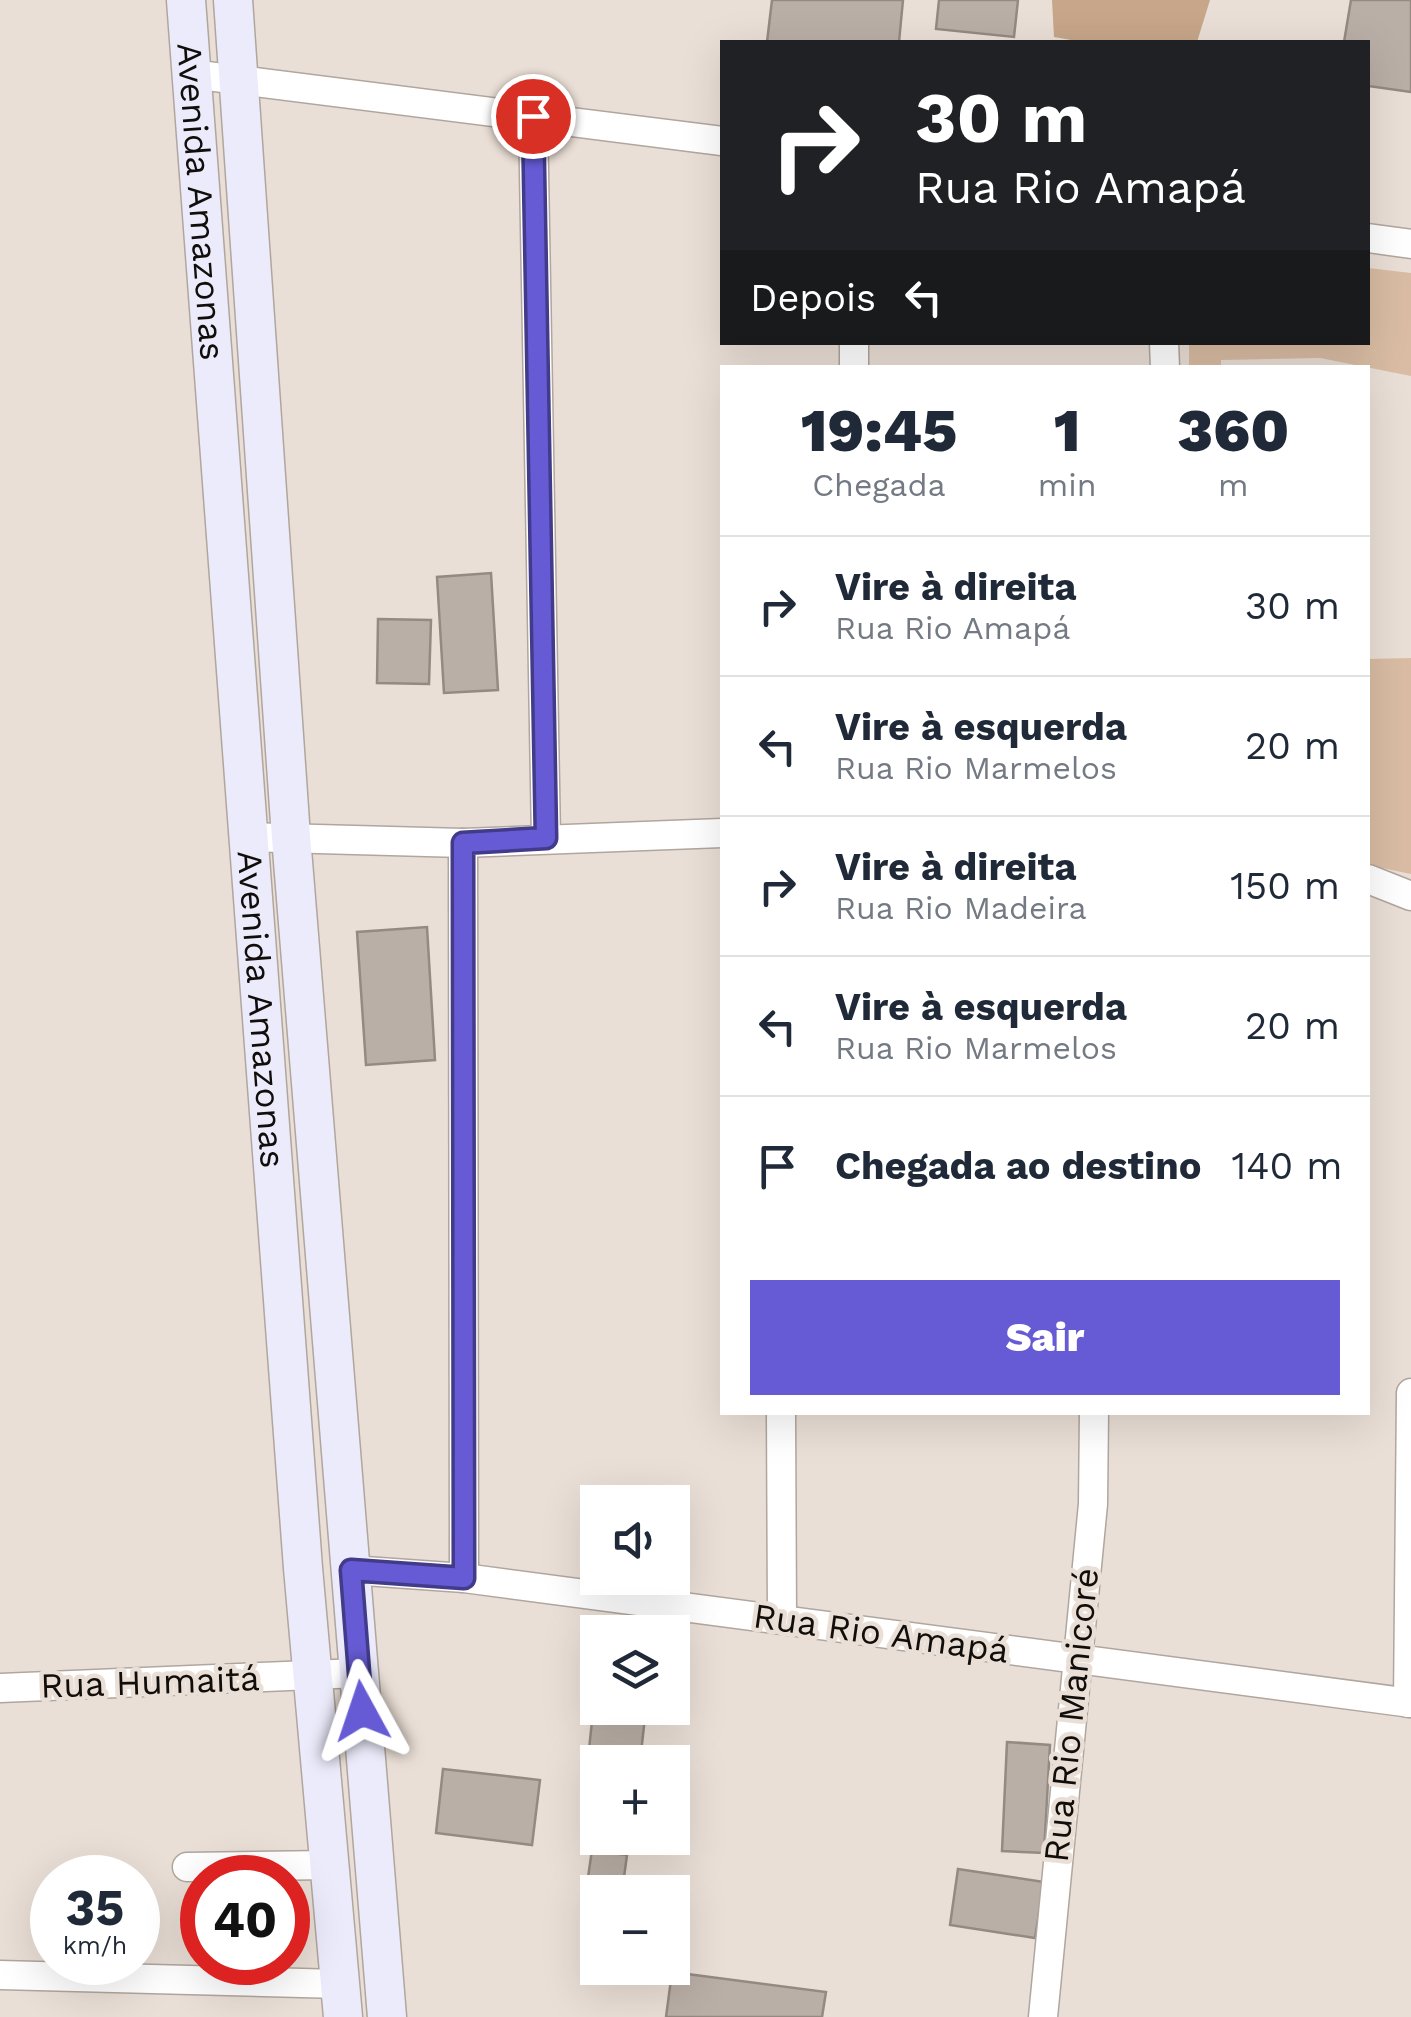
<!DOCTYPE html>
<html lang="pt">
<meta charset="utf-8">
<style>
body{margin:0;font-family:"Work Sans",sans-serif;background:#f2f2f3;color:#1f2937;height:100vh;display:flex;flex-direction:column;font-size:38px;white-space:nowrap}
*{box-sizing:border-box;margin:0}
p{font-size:32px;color:#747a83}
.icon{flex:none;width:55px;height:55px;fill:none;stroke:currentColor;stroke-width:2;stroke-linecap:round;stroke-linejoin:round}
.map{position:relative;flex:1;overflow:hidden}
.details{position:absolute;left:720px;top:365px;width:650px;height:1050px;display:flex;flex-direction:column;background:#fff;border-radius:0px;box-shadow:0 10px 40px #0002}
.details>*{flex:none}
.guide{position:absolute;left:720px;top:40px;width:650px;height:305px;border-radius:0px;box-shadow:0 10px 40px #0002;background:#202124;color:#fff;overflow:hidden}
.fabs{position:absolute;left:580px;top:1485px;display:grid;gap:20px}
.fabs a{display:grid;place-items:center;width:110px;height:110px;border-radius:0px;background:#fff;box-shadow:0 10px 40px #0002;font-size:50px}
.speed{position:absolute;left:30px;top:1855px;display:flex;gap:20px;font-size:50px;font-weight:700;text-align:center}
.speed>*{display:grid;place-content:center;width:130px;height:130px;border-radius:50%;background:#fff;box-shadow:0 10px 40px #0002;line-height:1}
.speed small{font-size:25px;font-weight:400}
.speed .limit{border:15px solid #d22;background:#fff;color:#111}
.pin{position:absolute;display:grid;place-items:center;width:85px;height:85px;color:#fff;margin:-42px;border:5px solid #fff;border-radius:50%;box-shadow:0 2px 10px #0007}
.me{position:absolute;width:110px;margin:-55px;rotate:355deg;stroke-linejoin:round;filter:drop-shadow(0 0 8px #0008)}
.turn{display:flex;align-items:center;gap:35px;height:210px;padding:0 30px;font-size:45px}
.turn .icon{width:130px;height:130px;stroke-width:2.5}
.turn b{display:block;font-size:70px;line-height:85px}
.then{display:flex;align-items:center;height:95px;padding:0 30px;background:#0003;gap:20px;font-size:38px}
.eta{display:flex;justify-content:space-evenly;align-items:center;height:170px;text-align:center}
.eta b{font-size:60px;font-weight:800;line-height:70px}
.button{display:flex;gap:20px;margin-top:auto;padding:20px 30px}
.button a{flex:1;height:115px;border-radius:0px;background:#665bd4;color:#fff;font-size:40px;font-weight:800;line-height:115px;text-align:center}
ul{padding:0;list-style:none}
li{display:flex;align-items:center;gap:30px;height:140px;padding:0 30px;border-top:2px solid #e0e1e3}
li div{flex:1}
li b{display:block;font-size:38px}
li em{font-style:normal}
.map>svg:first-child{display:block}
</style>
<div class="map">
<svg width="1411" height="2017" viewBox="0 0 1411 2017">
<rect width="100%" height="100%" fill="#eadfd6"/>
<g fill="#d9bca3">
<polygon points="1368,268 1411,273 1411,376 1320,358 1221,360 1221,367 1189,367 1189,343 1368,342"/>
<polygon points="1411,658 1411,874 1368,865 1368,659"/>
</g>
<polygon fill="#c7a689" points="1052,0 1210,0 1197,42 1082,42 1054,37"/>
<g fill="#baafa7" stroke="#948a81" stroke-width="2.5">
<polygon points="772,0 903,0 899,42 767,42"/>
<polygon points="939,0 1018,0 1014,37 936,29"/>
<polygon points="1351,0 1411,0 1411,92 1368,86 1368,42 1344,42"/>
<polygon points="491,573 498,690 444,693 437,577"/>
<polygon points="378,619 431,620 429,684 377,683"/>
<polygon points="427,927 435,1060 366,1065 357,932"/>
<polygon points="598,1665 598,1708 646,1708 640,1762 598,1762 598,1769 587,1768"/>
<polygon points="1007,1742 1050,1745 1044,1853 1002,1851"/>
<polygon points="443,1769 540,1780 532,1845 436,1833"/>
<polygon points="592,1850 627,1855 622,1892 598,1892 598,1914 583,1912"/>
<polygon points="958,1869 1044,1882 1035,1938 950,1925"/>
<polygon points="672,1972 826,1992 822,2017 666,2017"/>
</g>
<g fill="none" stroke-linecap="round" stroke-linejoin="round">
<defs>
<g id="street">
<polyline points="191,74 722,141"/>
<polyline points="533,116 546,839"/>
<polyline points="1368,238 1411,244"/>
<polyline points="1164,342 1165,368"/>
<polyline points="854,368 854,342"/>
<polyline points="248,837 463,843 722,833"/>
<polyline points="463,843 464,1578"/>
<polyline points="1368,879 1411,896"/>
<polyline points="781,1412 782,1619"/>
<polyline points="351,1570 464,1578 1411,1703"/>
<polyline points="0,1688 359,1673"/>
<polyline points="1408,1703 1411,1393"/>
<polyline points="187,1867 331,1865"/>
<polyline points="0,1975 340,1984"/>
<polyline points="1043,2017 1093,1504 1094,1412"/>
</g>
<g id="secondary">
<path id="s1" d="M186,0L303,1568L343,2017"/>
<polyline points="233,0 291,837 387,2017"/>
</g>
</defs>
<use href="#street" stroke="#b0a69d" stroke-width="31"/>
<use href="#secondary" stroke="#b0a69d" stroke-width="41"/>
<use href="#street" stroke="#fff" stroke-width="28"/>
<use href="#secondary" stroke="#ebebfb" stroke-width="38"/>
</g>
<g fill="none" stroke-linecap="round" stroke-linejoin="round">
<defs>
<polyline id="route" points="362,1711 351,1570 464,1578 463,843 546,838 533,116"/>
</defs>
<use href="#route" stroke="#423b8a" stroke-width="25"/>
<use href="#route" stroke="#665bd4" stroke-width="18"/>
</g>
<g text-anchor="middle" stroke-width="9" stroke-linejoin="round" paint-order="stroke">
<g font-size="35" fill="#110d0a" stroke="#eadfd6">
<text dy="12" stroke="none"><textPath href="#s1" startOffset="202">Avenida Amazonas</textPath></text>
<text dy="12" stroke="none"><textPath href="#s1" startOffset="1012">Avenida Amazonas</textPath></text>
<text transform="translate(881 1633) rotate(8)" y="12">Rua Rio Amapá</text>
<text transform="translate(150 1682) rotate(-2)" y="12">Rua Humaitá</text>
<text transform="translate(1071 1715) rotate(-84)" y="12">Rua Rio Manicoré</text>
</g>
</g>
</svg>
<div class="fabs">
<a><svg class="icon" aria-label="sound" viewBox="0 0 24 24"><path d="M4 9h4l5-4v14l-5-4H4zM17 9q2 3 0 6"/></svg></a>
<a><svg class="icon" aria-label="layers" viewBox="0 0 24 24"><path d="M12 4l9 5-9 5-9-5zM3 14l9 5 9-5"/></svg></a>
<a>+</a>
<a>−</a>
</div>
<div class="speed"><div>35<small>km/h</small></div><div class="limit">40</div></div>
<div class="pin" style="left:533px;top:116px;background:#d93025"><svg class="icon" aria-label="arrive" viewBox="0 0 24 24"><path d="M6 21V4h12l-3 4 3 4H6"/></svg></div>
<svg class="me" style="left:362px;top:1711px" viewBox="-20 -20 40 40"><path d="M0-17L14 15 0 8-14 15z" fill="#665bd4" stroke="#fff" stroke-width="4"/></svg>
<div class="guide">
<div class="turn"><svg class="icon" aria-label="right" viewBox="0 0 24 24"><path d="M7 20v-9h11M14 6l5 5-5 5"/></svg><div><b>30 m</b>Rua Rio Amapá</div></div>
<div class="then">Depois<svg class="icon" aria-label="left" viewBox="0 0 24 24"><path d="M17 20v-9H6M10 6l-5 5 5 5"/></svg></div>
</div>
<section class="details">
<div class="eta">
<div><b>19:45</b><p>Chegada</p></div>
<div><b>1</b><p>min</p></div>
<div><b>360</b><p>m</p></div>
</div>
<ul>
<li><svg class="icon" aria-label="right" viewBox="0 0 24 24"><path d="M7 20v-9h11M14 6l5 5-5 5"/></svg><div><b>Vire à direita</b><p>Rua Rio Amapá</p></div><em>30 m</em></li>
<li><svg class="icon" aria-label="left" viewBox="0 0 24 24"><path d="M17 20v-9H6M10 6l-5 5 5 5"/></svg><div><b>Vire à esquerda</b><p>Rua Rio Marmelos</p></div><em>20 m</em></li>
<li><svg class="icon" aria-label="right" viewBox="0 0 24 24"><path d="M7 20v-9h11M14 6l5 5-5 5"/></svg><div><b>Vire à direita</b><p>Rua Rio Madeira</p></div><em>150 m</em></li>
<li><svg class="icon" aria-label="left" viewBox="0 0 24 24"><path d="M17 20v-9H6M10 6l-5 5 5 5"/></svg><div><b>Vire à esquerda</b><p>Rua Rio Marmelos</p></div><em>20 m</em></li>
<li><svg class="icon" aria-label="arrive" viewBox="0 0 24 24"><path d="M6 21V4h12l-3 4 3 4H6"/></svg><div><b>Chegada ao destino</b></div><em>140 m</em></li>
</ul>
<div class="button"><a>Sair</a></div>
</section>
</div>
